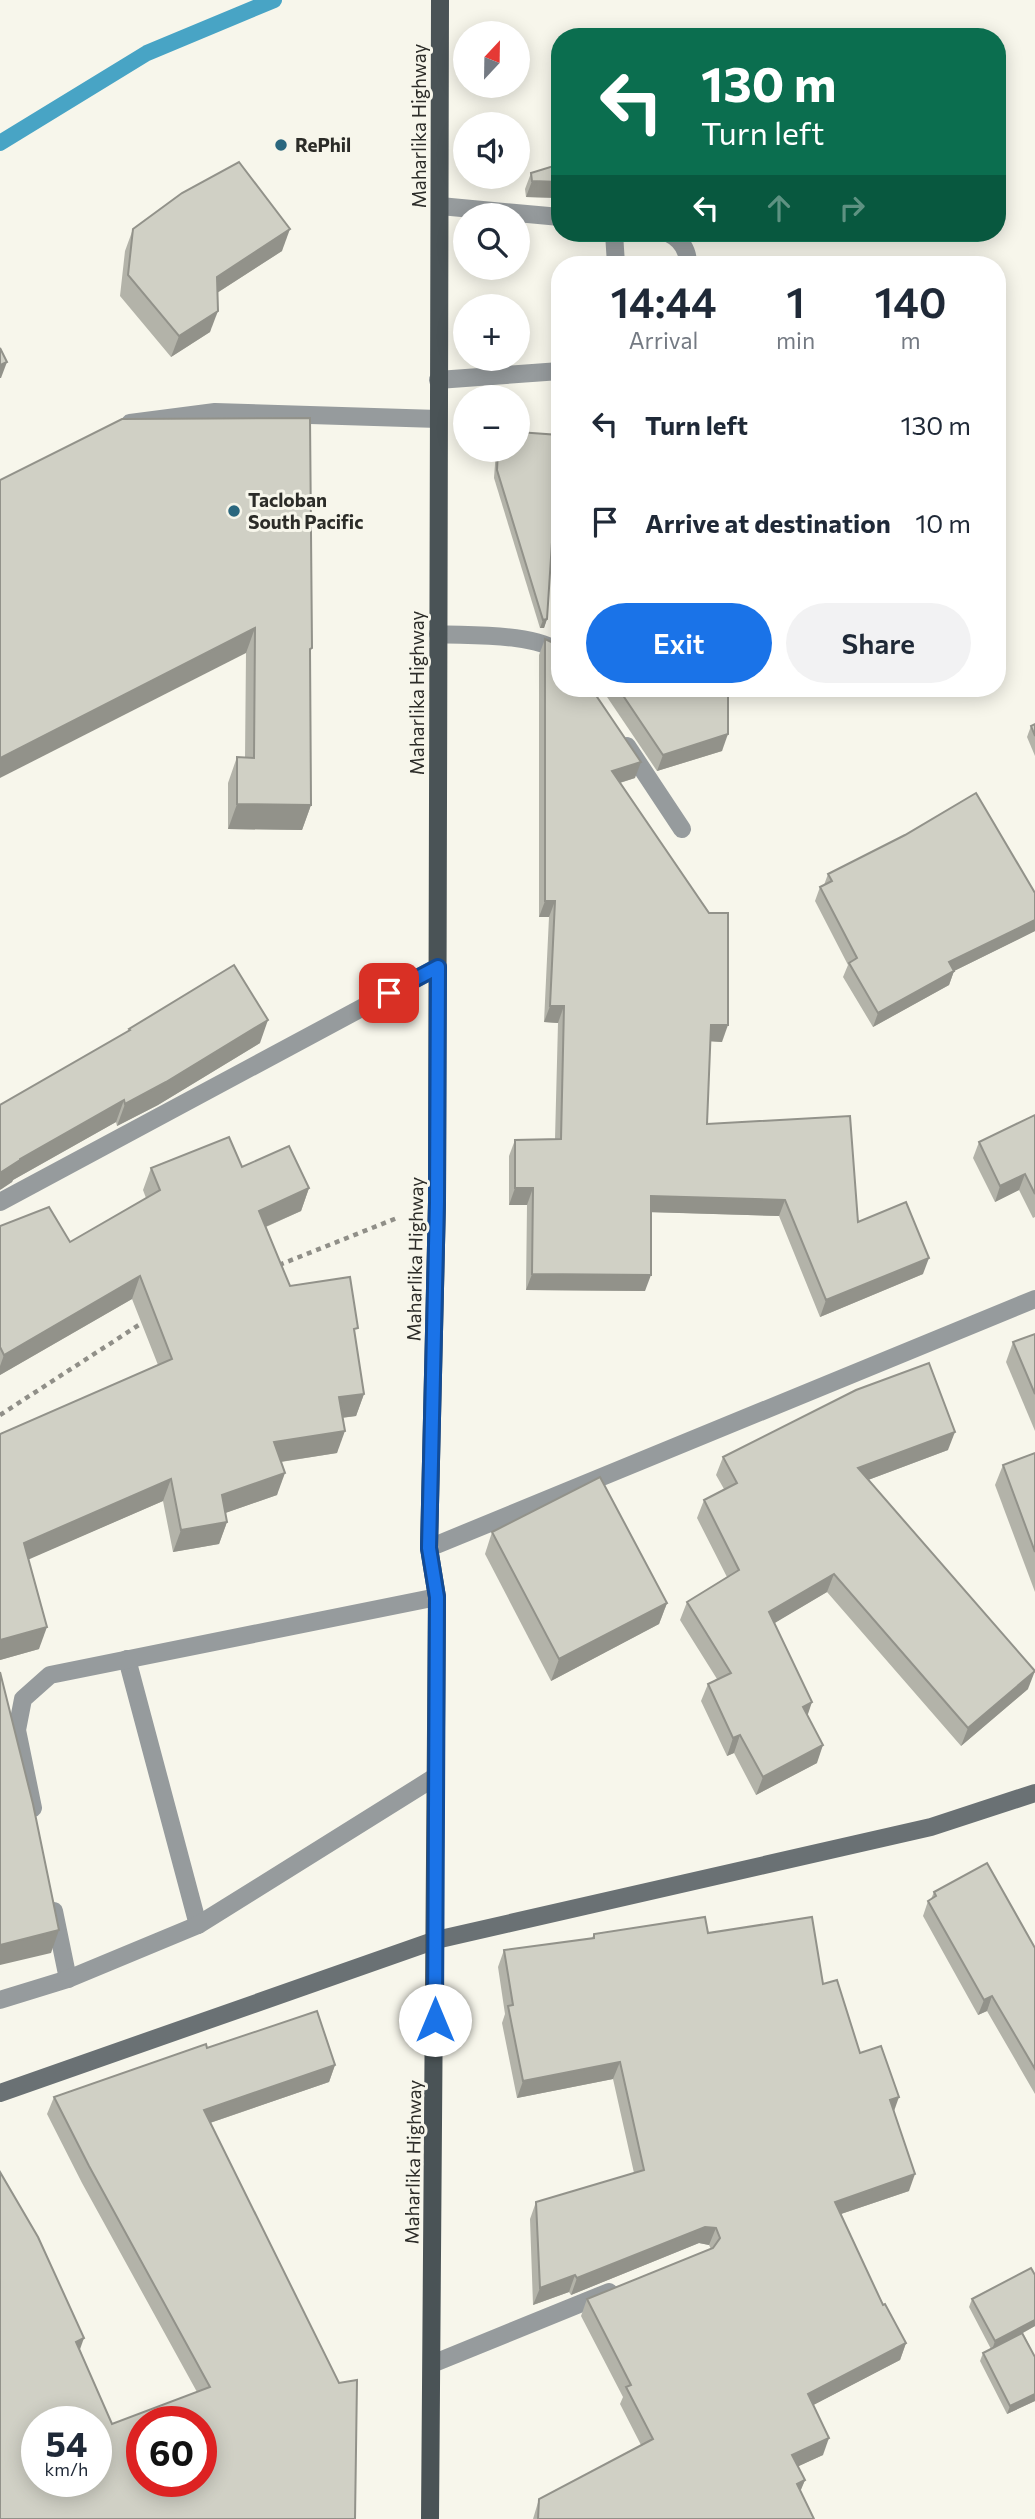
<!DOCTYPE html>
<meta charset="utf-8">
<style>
body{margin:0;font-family:Commissioner,sans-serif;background:#f2f2f3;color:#1f2937;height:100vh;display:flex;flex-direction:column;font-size:26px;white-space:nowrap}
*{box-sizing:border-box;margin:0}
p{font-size:23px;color:#747a83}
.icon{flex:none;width:38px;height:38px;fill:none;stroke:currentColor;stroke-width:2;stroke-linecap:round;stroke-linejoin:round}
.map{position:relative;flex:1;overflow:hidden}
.panel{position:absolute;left:551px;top:256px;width:455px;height:441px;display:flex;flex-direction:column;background:#fff;border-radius:28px;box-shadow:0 4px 18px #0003}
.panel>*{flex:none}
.top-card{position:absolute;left:551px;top:28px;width:455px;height:214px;border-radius:28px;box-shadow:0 4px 18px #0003;background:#0b6e4f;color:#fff;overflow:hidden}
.needle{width:46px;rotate:22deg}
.tools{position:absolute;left:453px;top:21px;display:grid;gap:14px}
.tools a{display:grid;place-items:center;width:77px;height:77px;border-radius:50%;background:#fff;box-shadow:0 4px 18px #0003;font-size:35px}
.speed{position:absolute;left:21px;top:2406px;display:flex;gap:14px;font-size:35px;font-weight:700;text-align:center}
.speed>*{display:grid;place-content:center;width:91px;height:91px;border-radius:50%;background:#fff;box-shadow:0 4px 18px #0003;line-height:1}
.speed small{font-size:18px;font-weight:400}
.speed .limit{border:10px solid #d22;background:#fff;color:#111}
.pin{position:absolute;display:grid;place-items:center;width:60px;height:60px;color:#fff;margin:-30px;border-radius:14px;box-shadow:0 4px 10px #0006}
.me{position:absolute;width:77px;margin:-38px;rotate:0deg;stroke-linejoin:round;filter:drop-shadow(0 0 5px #0008)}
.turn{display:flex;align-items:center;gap:24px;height:147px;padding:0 35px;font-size:32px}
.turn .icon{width:91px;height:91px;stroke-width:2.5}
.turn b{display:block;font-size:49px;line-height:60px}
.lanes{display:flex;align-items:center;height:66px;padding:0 35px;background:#0003;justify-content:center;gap:35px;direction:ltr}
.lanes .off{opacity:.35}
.eta{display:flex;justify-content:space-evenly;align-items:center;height:119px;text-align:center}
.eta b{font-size:42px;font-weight:600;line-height:49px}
.primary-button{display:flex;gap:14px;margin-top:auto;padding:14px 35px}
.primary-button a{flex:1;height:80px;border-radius:42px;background:#1a73e8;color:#fff;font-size:28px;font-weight:600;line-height:80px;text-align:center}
.primary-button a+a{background:#f2f2f3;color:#1f2937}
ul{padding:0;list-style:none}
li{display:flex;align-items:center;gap:21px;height:98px;padding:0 35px}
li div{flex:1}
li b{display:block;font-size:26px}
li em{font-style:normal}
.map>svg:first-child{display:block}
</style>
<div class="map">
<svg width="1035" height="2519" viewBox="0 0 1035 2519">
<rect width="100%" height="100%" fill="#f7f6eb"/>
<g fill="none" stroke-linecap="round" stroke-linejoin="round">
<polyline stroke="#48a4c5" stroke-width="16" points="0,143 147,53 274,0"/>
<g stroke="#908f88" stroke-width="4.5" stroke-dasharray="5 5" stroke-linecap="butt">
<polyline points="279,1265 397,1218"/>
<polyline points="0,1415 145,1321"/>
</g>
<g stroke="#969b9d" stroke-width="18">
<polyline points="440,206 560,217"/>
<polyline points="614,233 616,264"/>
<path d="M668,233C681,239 688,250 688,264"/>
<polyline points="438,380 560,371"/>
<polyline points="130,423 215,412 438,419"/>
<polyline points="127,1659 198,1925"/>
<polyline points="33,1808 17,1730 23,1699 50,1675 437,1597"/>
<polyline points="54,1911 68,1979"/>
<polyline points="0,2000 68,1979 198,1925 435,1777"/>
<polyline points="432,2364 609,2292"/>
</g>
<g stroke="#969b9d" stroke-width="18">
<path d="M438,634C471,636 536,633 560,653"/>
<polyline points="627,746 682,829"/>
<polyline points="0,1202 438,967"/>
<polyline points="429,1548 1035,1299"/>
</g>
<polyline stroke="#6a7174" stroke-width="18" points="0,2093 436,1940 931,1827 1035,1793"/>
<polyline stroke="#4a5356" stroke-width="18" points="430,2519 437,1597 429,1548 437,1202 440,0"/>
</g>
<g fill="#b3b3a9">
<polygon points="560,164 560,198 526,197 525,189 531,173"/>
<polygon points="133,229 282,251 217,293 210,332 171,357 120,296 125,251"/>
<polygon points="496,450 518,450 547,619 544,628 540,628 494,478"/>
<polygon points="0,480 310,654 311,805 302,830 228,829 228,783 237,757 245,758 246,653"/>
<polygon points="545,639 635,778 620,783 722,1042 710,1041 707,1124 858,1222 923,1274 820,1317 779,1216 651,1212 645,1291 526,1290 527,1205 509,1205 509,1156 515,1140 555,1139 558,1023 544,1022 549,917 539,917 539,655"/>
<polygon points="601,688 728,688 722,751 657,771"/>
<polygon points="1035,724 1035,756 1027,737 1031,726"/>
<polygon points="828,874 1035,931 954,971 949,985 873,1027 843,977 848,965 815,901 820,887 824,885"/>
<polygon points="129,1029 260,1043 158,1105 117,1126 116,1122 13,1180 12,1182 0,1190 128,1032"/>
<polygon points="1035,1115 1035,1217 1033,1218 1019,1190 995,1202 973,1158 979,1142"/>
<polygon points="242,1167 309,1188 301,1211 266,1227 290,1286 355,1336 364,1394 356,1416 342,1418 337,1453 281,1462 277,1495 225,1513 227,1522 219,1544 173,1552 163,1501 28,1559 39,1649 0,1660 0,1434 158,1365 132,1299 0,1375 0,1226 70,1242 146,1198 143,1190 151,1168"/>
<polygon points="1035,1334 1035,1431 1006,1362 1013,1342"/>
<polygon points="948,1450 868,1480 1028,1689 961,1746 827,1592 774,1623 807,1716 817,1763 756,1795 734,1753 727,1756 701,1701 708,1684 717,1679 680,1620 687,1602 727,1577 697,1518 704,1500 724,1489 716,1475 723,1457"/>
<polygon points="1035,1453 1035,1592 995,1485 1003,1465"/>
<polygon points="492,1532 667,1603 659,1624 551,1681 485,1554"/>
<polygon points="934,1892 1035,1948 1035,2094 987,2011 978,2015 923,1916 928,1901 931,1899"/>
<polygon points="708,1933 823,1984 860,2053 894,2111 909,2191 841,2214 883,2305 906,2343 900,2360 813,2405 823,2455 798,2466 805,2480 800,2491 814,2519 533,2519 539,2499 641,2445 620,2404 623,2397 581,2316 587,2299 711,2249 709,2245 699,2243 571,2295 569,2292 533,2305 530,2219 536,2202 634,2173 613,2079 517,2098 502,2023 505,2014 498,1967 504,1950 592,1938 594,1934"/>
<polygon points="207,2048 335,2065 329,2082 210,2123 339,2383 0,2519 80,2350 112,2424 197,2392 82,2183 47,2114 54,2097"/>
<polygon points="1035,2275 1035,2326 1023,2333 1035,2357 1035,2401 1007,2414 980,2361 983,2353 991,2349 969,2307 972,2299"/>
</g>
<g fill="#92928a">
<polygon points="532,181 560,182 560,198 526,197"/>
<polygon points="290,229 282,251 209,298 217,277"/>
<polygon points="218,311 210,332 171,357 179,336"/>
<polygon points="7,362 1,378 0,378 0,365"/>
<polygon points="547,619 544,628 540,628 543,620"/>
<polygon points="255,628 246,653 0,778 0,758"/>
<polygon points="728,734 722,751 657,771 663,755"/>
<polygon points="641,762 635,778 606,787 612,771"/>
<polygon points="237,804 311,805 302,830 228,829"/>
<polygon points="545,901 555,901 549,917 539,917"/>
<polygon points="1035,920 1035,931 954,971 949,985 873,1027 878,1013 949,962"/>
<polygon points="550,1006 564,1006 558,1023 544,1022"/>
<polygon points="268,1020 260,1043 158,1105 117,1126 125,1104"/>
<polygon points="711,1025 728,1025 722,1042 705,1041"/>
<polygon points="124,1100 116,1122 13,1180 12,1182 0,1190 0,1173 20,1159"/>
<polygon points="1025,1174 1019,1190 995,1202 1000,1186"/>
<polygon points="309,1188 301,1211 251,1233 259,1211"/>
<polygon points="515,1188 533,1188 527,1205 509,1205"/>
<polygon points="651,1196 785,1200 779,1216 645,1212"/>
<polygon points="929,1258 923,1274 820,1317 826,1300"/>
<polygon points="532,1274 651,1275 645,1291 526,1290"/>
<polygon points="140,1276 132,1299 0,1375 0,1366 4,1355"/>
<polygon points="364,1394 356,1416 331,1419 339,1397"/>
<polygon points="345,1431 337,1453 266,1464 274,1442"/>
<polygon points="955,1432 948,1450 852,1486 858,1468"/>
<polygon points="285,1473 277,1495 214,1517 222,1495"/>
<polygon points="171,1479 163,1501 16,1565 24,1543"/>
<polygon points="227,1522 219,1544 173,1552 181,1530"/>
<polygon points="834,1574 827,1592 763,1630 769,1612"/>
<polygon points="667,1603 659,1624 551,1681 559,1659"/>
<polygon points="47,1627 39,1649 0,1660 0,1640"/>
<polygon points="1035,1671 1028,1689 961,1746 968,1728"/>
<polygon points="812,1702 806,1720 803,1707"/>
<polygon points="740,1735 734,1753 727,1756 733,1738"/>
<polygon points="823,1745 817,1763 756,1795 763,1777"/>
<polygon points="59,1930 51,1953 0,1965 0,1945"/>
<polygon points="992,1996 987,2011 978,2015 984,2000"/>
<polygon points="620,2062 613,2079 517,2098 523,2081"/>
<polygon points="335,2065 329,2082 198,2127 204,2110"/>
<polygon points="899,2097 893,2114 890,2100"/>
<polygon points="915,2174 909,2191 829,2218 835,2202"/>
<polygon points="705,2227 716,2228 709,2245 699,2243 571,2295 577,2278"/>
<polygon points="575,2275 569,2292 533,2305 540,2288"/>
<polygon points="1035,2320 1035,2326 992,2350 995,2341"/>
<polygon points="84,2338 78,2355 76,2342"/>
<polygon points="906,2343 900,2360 802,2411 808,2394"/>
<polygon points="1035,2394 1035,2401 1007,2414 1010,2406"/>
<polygon points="829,2438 823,2455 786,2472 792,2455"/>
<polygon points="805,2480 798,2497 797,2484"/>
</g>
<g fill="#d0d0c5" stroke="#92928a" stroke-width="2" fill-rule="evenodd">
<polygon points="239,162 290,229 217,277 218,311 179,336 128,275 133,229 182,193"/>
<polygon points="560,164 560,182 532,181 531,173"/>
<polygon points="0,348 7,362 0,365"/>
<polygon points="310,418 312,648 310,649 311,805 237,804 237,757 254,758 255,628 0,758 0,480 122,419"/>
<polygon points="518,432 559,435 547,619 543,620 497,470 498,450 518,450"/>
<polygon points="545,639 560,646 560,688 591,688 641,762 612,771 709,913 728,913 728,1025 711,1025 707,1124 850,1116 858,1222 906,1202 929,1258 826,1300 785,1200 651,1196 651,1275 532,1274 533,1188 515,1188 515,1140 561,1139 564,1006 550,1006 555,901 545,901"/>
<polygon points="618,688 728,688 728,734 663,755"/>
<polygon points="1035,724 1035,736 1031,726"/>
<polygon points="976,793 1035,893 1035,920 949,962 954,971 878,1013 849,963 857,958 820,887 832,881 828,874 905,835"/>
<polygon points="234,965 268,1020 166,1082 125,1104 124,1100 20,1159 20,1160 0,1173 0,1105 130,1030 129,1029"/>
<polygon points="1035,1115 1035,1194 1025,1174 1000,1186 979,1142"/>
<polygon points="229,1137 242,1167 289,1146 309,1188 259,1211 290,1286 350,1277 358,1328 354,1329 364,1394 339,1397 345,1431 274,1442 285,1473 222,1495 227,1522 181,1530 171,1479 24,1543 47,1627 0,1640 0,1434 172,1359 140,1276 4,1355 0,1347 0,1226 49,1207 70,1242 160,1190 151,1168"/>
<polygon points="1035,1334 1035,1394 1013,1342"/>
<polygon points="929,1363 955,1432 858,1468 1035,1671 968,1728 834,1574 769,1612 812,1702 803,1707 823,1745 763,1777 740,1735 733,1738 708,1684 731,1673 687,1602 739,1570 704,1500 737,1483 723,1457 856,1390"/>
<polygon points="1035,1453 1035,1552 1003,1465"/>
<polygon points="600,1477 667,1603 559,1659 492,1532"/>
<polygon points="0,1672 33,1804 59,1930 0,1945"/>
<polygon points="987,1863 1035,1948 1035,2069 992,1996 984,2000 928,1901 936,1896 934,1892"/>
<polygon points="705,1917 708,1933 812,1917 823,1984 837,1980 860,2053 881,2046 899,2097 890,2100 915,2174 835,2202 883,2305 885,2304 906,2343 808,2394 829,2438 792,2455 805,2480 797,2484 814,2519 538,2519 539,2499 653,2439 626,2387 631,2385 587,2299 713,2248 720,2238 716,2228 705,2227 577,2278 575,2275 540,2288 536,2202 644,2170 620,2062 523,2081 508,2006 513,2005 504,1950 594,1938 594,1934"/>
<path d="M317,2011L335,2065L204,2110L339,2383L357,2380L355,2519H0V2172L38,2237L84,2338L76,2342L112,2424L210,2387L89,2166L54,2097L206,2044L207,2048ZM37,2422H96V2482H37ZM142,2422H201V2482H142Z"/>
<polygon points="1031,2268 1035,2275 1035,2320 995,2341 972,2299"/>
<polygon points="1022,2333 1035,2357 1035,2394 1010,2406 983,2353"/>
</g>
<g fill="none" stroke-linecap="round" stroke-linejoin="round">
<defs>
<polyline id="route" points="389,993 438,967 437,1202 429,1548 437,1597 435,2020"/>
</defs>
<use href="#route" stroke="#114b97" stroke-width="18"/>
<use href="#route" stroke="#1a73e8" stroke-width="12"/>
</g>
<g fill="#2a677e" stroke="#f7f6eb" stroke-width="2.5">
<circle cx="281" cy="145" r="7"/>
<circle cx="234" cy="511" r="7"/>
</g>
<g text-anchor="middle" stroke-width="6" stroke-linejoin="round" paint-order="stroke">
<g font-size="19" fill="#2c2c28" stroke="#f7f6eb">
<text transform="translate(419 126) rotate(-90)" y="7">Maharlika Highway</text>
<text transform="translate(417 693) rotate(-90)" y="7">Maharlika Highway</text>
<text transform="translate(415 1259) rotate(-89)" y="7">Maharlika Highway</text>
<text transform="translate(413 2162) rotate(-89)" y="7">Maharlika Highway</text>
</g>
<g font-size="19" font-weight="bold" fill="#2c2c28" stroke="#f7f6eb" text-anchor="start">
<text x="295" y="152">RePhil</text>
<text x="248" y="507">Tacloban<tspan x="248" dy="22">South Pacific</tspan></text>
</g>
</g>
</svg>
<div class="tools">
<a><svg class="needle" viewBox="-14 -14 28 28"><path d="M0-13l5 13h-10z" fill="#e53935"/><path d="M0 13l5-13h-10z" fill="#747a83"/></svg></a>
<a><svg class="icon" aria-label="sound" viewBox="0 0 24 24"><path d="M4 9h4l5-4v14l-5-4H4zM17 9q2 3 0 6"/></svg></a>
<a><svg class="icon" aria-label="search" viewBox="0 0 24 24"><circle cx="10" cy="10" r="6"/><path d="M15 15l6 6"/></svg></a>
<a>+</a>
<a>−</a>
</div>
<div class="speed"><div>54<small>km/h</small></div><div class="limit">60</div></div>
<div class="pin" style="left:389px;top:993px;background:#d93025"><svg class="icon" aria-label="arrive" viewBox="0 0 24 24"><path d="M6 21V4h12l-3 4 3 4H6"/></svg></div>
<svg class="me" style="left:435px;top:2020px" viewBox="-20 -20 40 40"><circle r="19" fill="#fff"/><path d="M0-13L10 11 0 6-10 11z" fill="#1a73e8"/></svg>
<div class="top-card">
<div class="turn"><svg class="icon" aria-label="left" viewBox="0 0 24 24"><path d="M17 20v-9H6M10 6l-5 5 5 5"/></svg><div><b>130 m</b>Turn left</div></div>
<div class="lanes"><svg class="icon" aria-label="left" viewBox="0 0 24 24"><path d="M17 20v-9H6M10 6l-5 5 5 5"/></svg><svg class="icon off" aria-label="ahead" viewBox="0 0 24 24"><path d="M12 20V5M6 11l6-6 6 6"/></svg><svg class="icon off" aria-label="right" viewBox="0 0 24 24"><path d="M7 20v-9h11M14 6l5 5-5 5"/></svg></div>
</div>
<section class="panel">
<div class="eta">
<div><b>14:44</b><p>Arrival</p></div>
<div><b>1</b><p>min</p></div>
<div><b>140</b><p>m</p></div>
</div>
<ul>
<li><svg class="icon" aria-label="left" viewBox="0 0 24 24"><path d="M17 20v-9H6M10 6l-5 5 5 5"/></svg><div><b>Turn left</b></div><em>130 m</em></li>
<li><svg class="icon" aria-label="arrive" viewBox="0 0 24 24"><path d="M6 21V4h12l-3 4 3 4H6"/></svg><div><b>Arrive at destination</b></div><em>10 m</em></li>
</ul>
<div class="primary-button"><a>Exit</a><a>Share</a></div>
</section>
</div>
